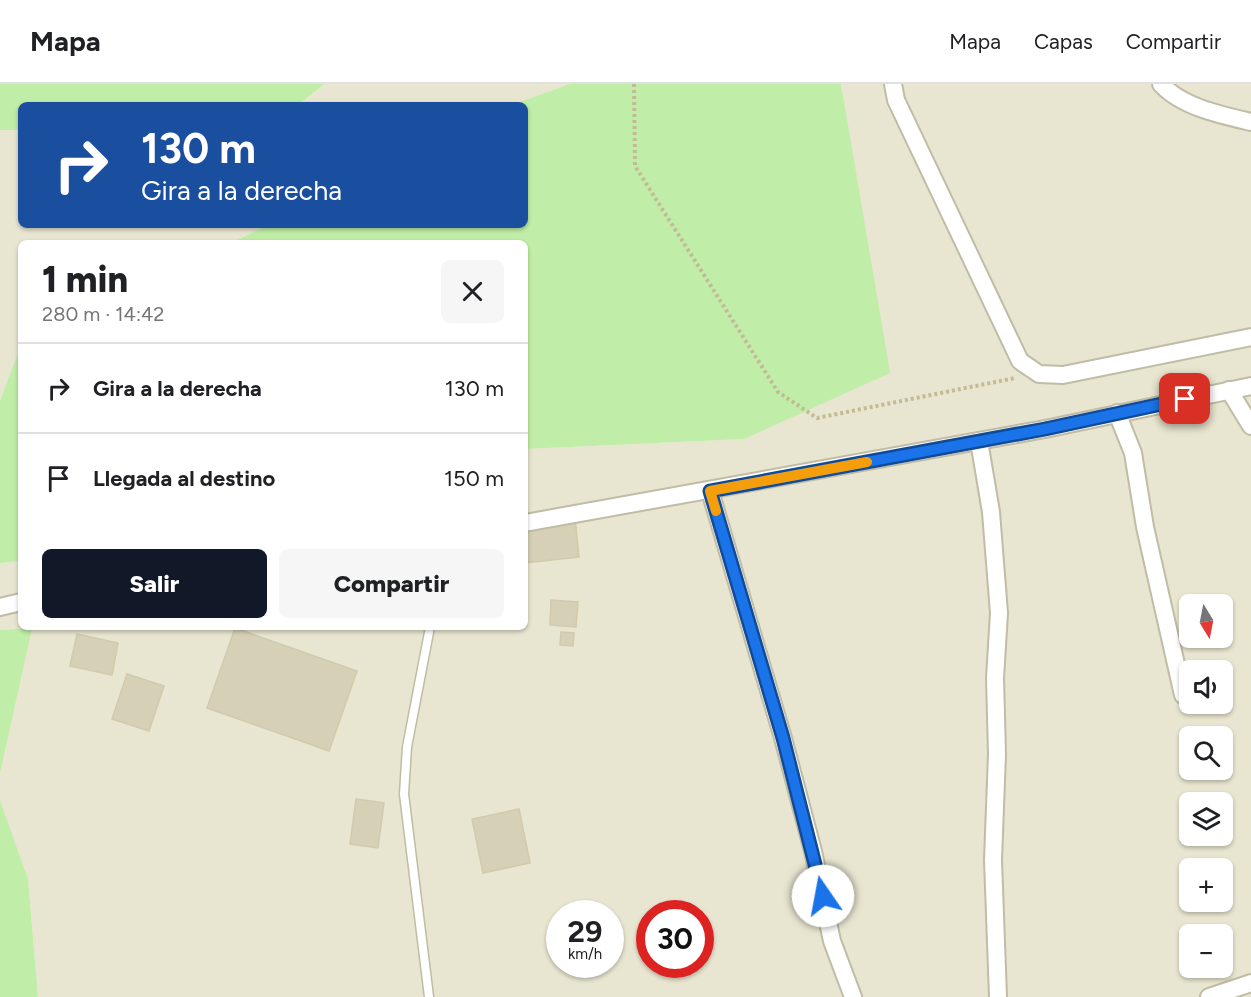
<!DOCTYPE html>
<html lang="es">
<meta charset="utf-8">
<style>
body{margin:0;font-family:Figtree,sans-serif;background:#f6f6f6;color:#202124;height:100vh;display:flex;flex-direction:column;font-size:22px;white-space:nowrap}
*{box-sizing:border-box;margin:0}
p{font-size:20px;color:#757577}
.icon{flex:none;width:33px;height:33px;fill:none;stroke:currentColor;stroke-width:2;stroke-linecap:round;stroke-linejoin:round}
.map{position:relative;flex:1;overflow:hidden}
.panel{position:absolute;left:18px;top:156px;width:510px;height:390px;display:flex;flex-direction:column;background:#fff;border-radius:9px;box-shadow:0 2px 4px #0004}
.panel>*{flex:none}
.banner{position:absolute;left:18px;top:18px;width:510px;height:126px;border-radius:9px;box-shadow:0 2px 4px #0004;background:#1a4fa0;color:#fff;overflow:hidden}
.needle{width:39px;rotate:170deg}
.buttons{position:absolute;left:1179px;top:510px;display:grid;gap:12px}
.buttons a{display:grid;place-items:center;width:54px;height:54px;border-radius:9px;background:#fff;box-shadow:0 2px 4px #0004;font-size:30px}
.speed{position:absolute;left:546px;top:816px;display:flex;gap:12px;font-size:30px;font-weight:700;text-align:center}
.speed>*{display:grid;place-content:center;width:78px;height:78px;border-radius:50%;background:#fff;box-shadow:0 2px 4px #0004;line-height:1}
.speed small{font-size:15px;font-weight:400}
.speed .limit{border:9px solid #d22;background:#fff;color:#111}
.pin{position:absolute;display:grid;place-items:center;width:51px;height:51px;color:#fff;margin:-26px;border-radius:12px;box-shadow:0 3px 9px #0006}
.me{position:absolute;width:66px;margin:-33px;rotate:348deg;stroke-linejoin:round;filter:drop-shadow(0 0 4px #0008)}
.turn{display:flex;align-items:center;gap:21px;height:126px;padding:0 24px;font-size:27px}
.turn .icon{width:78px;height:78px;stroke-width:2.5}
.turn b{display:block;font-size:42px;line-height:51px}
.round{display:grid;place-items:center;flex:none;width:63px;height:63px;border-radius:9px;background:#f6f6f6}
.headline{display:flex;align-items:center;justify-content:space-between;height:102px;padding:0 24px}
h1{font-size:36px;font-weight:800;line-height:45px}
.action{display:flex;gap:12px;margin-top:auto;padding:12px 24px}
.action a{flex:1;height:69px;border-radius:9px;background:#111827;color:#fff;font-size:24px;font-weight:800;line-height:69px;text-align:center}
.action a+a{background:#f6f6f6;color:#202124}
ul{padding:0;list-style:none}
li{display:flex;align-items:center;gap:18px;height:90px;padding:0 24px;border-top:2px solid #e0e0e0}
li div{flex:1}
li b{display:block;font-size:22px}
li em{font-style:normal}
header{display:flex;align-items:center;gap:36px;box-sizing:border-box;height:84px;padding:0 30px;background:#fff;border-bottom:2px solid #e0e0e0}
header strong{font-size:28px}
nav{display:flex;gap:33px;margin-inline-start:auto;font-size:21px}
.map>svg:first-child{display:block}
</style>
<header>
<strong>Mapa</strong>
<nav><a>Mapa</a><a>Capas</a><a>Compartir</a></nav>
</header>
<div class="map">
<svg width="1251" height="913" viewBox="0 0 1251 913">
<rect width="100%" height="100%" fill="#f4f2e3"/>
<g fill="#e8e5d0" fill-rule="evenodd">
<polygon points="324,0 570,0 511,21 298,21"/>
<path d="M841,0H1251V913H38L28,795L0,716V689L31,544L0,546V479L21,477V543H525V365L744,355L851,71ZM1190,520H1222V554H1190ZM1190,586H1222V620H1190ZM1190,652H1222V686H1190ZM1190,718H1222V752H1190ZM1190,784H1222V818H1190ZM560,830H610V880H560ZM650,830H700V880H650ZM1190,850H1222V884H1190Z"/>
<polygon points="0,46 21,46 21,141 268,141 231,159 21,159 21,261 0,317"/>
</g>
<g fill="#c0eda7">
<polygon points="0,0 324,0 298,21 21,21 21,46 0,46"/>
<polygon points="570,0 841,0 890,289 744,355 525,365 525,159 231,159 268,141 525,141 525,21 511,21"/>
<polygon points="21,261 21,477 0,479 0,317"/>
<polygon points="32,544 0,689 0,546"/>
<polygon points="0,716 28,795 38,913 0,913"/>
</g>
<g fill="#d6d0b7" stroke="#d2caaa" stroke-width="1.5">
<polygon points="575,434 579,473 525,479 525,439"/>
<polygon points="551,516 578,518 576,543 550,541"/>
<polygon points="235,544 357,587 329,667 207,624"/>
<polygon points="561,548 574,549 573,562 560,561"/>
<polygon points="77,550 118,559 112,591 70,582"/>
<polygon points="127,590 164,602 149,647 112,635"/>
<polygon points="356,715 384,719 378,764 350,760"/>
<polygon points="519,725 530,779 483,789 472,735"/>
</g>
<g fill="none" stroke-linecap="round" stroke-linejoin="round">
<defs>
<polyline id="lane" points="429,913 404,710 407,663 430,543"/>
<g id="street">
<polyline points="893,0 896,16 1020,277 1039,290 1063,291 1251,253"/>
<path d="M1161,0C1182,23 1221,31 1251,38"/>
<polyline points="1229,306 1251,342"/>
<polyline points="1117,329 1133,369 1145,443 1183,611"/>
<polyline points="979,357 991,428 999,529 995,594 997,670 993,776 998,913"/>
<polyline points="710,407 783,654 813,767 832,857 853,913"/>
<polyline points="525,439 1045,345 1251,302"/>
<polyline points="0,523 21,518"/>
<polyline points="1209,913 1251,899"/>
</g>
</defs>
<use href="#lane" stroke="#c0bca5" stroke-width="11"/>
<use href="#street" stroke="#c0bca5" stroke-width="20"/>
<polyline stroke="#c3bb94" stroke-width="4" stroke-dasharray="3 3" stroke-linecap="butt" points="634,0 635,82 778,308 817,334 1015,294"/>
<use href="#lane" stroke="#fff" stroke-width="8"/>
<use href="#street" stroke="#fff" stroke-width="16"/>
</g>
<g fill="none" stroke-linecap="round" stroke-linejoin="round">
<defs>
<polyline id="route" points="823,812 783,654 710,407 1045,345 1185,315"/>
</defs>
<use href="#route" stroke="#114b97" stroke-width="15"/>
<use href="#route" stroke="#1a73e8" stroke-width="10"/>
<polyline stroke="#f59e0b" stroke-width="10" points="716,427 710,407 867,378"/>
</g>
</svg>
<div class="buttons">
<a><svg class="needle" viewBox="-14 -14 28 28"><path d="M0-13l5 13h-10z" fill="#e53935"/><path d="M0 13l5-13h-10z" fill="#757577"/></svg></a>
<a><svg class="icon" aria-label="sound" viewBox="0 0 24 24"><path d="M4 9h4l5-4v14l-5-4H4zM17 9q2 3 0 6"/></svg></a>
<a><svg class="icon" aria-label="search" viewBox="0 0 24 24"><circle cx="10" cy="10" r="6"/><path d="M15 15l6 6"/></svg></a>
<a><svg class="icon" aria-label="layers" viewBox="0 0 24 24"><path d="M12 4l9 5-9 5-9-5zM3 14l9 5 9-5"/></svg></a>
<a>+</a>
<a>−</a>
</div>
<div class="speed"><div>29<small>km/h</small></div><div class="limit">30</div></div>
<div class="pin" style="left:1185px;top:315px;background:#d93025"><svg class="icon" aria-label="arrive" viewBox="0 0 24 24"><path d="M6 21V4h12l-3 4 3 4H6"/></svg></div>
<svg class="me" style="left:823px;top:812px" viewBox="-20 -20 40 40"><circle r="19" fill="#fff"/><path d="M0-13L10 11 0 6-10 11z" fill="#1a73e8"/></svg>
<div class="banner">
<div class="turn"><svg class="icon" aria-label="right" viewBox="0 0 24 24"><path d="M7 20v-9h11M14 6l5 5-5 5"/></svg><div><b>130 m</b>Gira a la derecha</div></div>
</div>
<section class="panel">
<div class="headline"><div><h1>1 min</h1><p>280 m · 14:42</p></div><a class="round"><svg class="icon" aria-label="close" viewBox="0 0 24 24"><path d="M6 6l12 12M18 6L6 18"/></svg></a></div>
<ul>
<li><svg class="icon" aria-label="right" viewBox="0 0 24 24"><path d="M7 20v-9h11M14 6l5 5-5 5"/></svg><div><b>Gira a la derecha</b></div><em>130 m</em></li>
<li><svg class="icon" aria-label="arrive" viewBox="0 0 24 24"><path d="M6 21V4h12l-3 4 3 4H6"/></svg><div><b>Llegada al destino</b></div><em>150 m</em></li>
</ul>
<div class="action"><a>Salir</a><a>Compartir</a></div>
</section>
</div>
